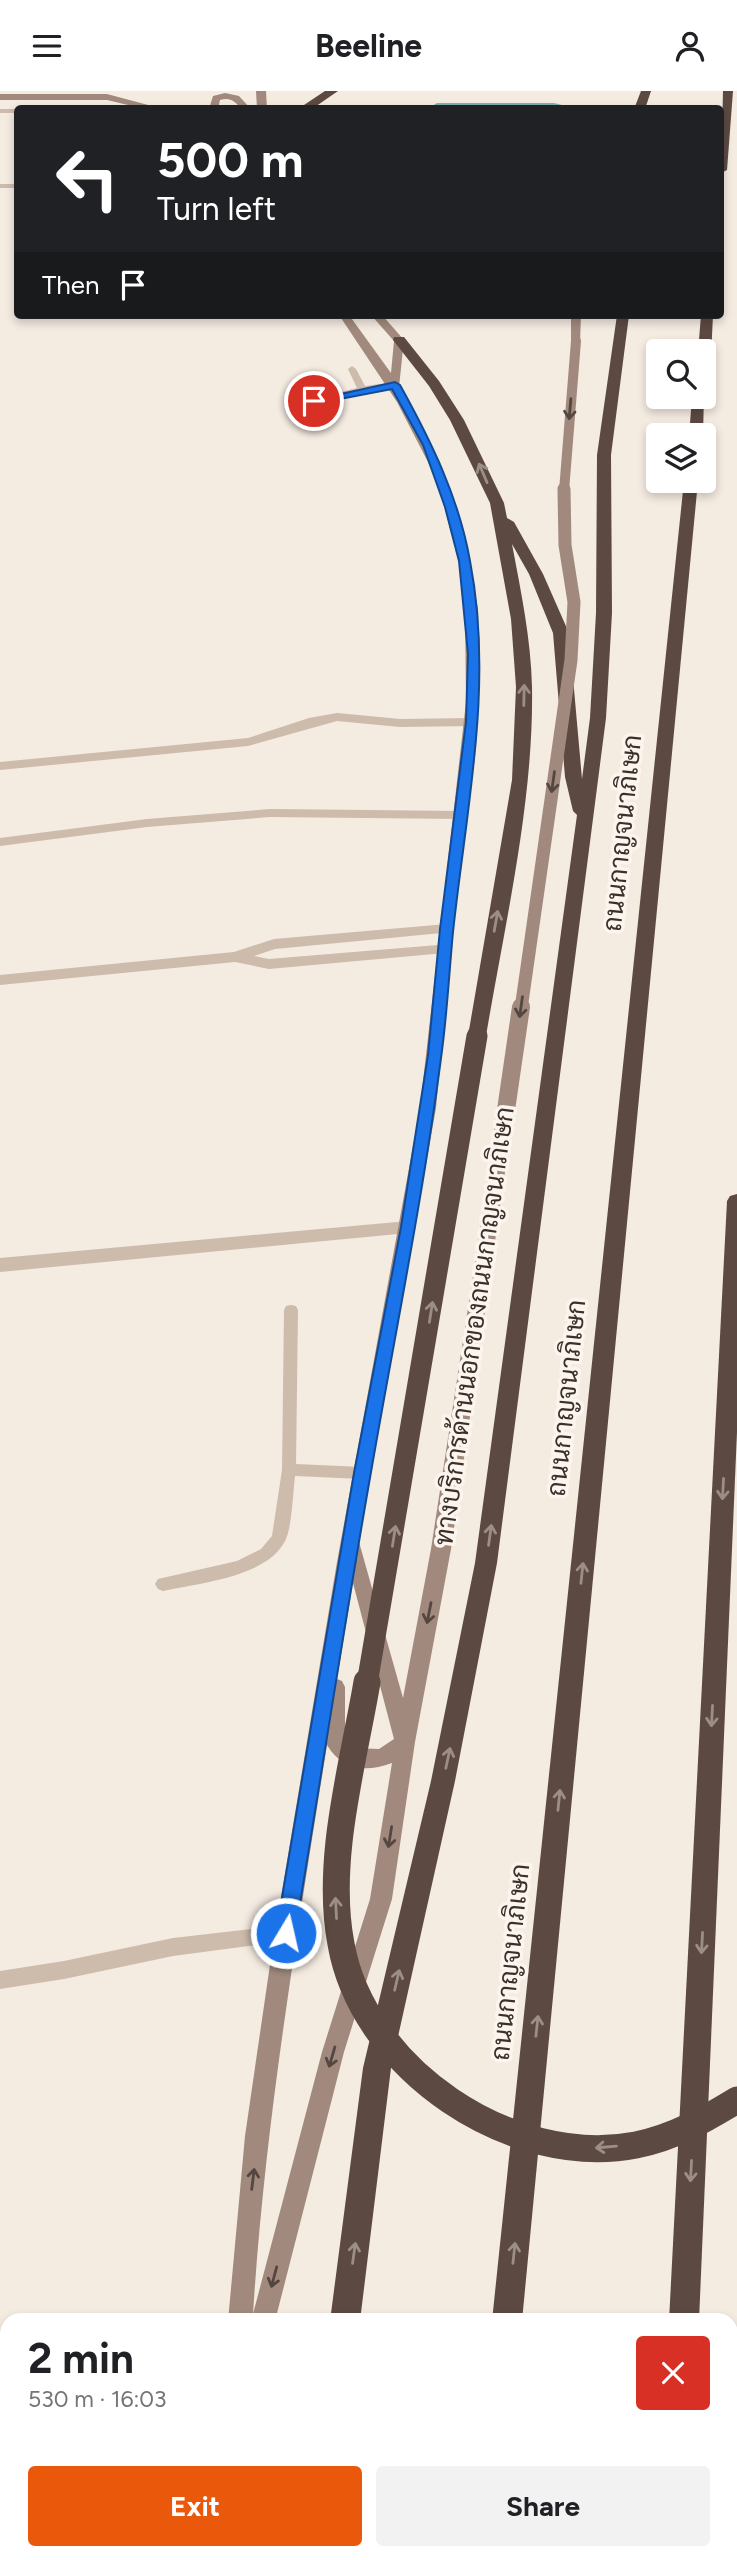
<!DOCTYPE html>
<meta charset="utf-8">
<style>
body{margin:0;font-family:Figtree,Sarabun,sans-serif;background:#f2f2f2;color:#202124;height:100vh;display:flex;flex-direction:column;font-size:26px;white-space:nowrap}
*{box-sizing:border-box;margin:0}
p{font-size:23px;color:#757577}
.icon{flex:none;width:38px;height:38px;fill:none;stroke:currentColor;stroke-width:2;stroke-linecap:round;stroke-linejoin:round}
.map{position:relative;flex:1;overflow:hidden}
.sheet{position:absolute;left:0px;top:2222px;width:738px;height:247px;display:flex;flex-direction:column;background:#fff;border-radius:21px 21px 0 0;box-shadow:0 4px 10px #0003}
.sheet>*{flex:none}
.banner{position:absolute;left:14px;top:14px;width:710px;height:214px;border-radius:7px;box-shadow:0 4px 10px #0003;background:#202124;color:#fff;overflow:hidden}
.fabs{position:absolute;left:646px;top:248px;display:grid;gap:14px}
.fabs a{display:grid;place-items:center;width:70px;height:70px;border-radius:7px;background:#fff;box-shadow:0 4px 10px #0003;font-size:35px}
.pin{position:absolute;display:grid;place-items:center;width:60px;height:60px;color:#fff;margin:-30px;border:4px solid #fff;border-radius:50%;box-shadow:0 2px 7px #0007}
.me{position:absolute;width:77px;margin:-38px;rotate:9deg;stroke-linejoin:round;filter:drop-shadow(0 0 5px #0008)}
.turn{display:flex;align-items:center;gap:24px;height:147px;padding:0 28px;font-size:32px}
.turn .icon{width:91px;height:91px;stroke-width:2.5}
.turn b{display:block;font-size:49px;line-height:60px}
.then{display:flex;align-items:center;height:66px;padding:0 28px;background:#0003;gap:14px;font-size:26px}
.round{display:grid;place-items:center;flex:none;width:74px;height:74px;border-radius:7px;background:#f2f2f2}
.head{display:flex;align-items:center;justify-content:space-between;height:119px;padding:0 28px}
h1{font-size:42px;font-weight:700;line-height:52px}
.cta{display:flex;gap:14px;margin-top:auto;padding:14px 28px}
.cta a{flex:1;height:80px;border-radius:7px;background:#ea580c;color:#fff;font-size:28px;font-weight:700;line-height:80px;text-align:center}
.cta a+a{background:#f2f2f2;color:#202124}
header{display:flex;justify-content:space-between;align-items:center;height:91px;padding:0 28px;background:#fff;font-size:32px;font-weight:700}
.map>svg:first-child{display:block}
</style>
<header><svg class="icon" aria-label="menu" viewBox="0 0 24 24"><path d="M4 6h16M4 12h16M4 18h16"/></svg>Beeline<svg class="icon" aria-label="person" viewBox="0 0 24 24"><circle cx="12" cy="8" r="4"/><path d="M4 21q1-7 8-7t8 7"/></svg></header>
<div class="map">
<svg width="737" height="2469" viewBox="0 0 737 2469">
<rect width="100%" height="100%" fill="#f4ebe1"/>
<polygon fill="#7fb0b2" points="437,12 554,12 562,14 563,17 429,17"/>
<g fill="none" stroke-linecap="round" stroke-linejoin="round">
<g fill="#cdbbac" fill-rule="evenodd">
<rect x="0" y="18" width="18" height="4"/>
<rect x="0" y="93" width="18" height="4"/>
<polygon points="352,275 356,278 365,295 395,291 399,294 291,317 287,314 357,297 348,278"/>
<polygon points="270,718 461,720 467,724 461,728 270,726 147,736 0,755 0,747 147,728"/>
<path d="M291,1214L296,1215L298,1219L296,1373L362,1376L367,1378L369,1382L367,1386L362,1388L295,1385C293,1401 292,1437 285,1450C267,1486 199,1492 163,1500L158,1498L155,1493L158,1488L237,1470L261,1458L272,1445L282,1379L284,1219L286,1215Z"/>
<polygon points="286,1834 292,1836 295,1842 292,1848 286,1850 173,1865 64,1888 0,1898 0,1880 64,1870 173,1847"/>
</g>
<g fill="#cdbbac" fill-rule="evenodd">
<polygon points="337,622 400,628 472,627 479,631 472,635 400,636 337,630 248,655 0,679 0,671 248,647 309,627"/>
<polygon points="447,833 452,835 454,838 452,841 275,858 254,865 269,868 450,853 452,857 450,861 445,862 269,878 235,871 0,894 0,884 234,861 274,848"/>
<polygon points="408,1130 414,1131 416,1136 414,1141 408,1142 0,1181 0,1167"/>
<polygon points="7,2350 7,2376 0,2377 0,2351"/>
<polygon points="7,2413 7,2439 0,2440 0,2414"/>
</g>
<g fill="#a18a7d" fill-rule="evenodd">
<polygon points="256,0 266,0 267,18 257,18"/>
<path d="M225,2L239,5L250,17L241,18C235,10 230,6 220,9L218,18H209L213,5Z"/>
<polygon points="0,3 107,3 163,18 145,18 107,9 0,9"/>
<path d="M339,224H349L391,282L394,250L371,224H382L404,249L399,296L440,371L463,436L478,518L480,564L476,657L453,841L436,1017L359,1451L403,1607L431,1458L491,1067L499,1061L507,1067L451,1458L415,1651L392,1808L344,1961L275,2230H228L245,2045L272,1860L337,1471L420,1017L466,611L465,518L459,472L441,403L428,371L397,311ZM353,1492L394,1648L379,1658L353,1657L345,1647V1596L342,1590L337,1588ZM327,1654C342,1679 365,1682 392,1672L370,1808L322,1961L253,2223C265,2032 297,1843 327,1654Z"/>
<polygon points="571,224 581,224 580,252 571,250"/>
<polygon points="211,2462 237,2462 236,2469 210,2469"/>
</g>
<g fill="#5c4a42" fill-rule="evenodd">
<polygon points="325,0 338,0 312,18 298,18"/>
<polygon points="641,0 651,0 645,18 634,18"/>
<polygon points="723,0 733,0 727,79 721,82"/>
<path d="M617,224H629L611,364L612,522L606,627L497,1472L455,1690L391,1977L360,2230H330L363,1977L431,1690L475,1472L577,724L573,720L565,686L553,542L529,483L512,453C521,501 531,548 532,596C534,710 505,832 486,945L484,950H470L468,945L512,689L516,596L511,528L490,412L450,329L429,295L393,249L394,246H404L439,290L464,329L504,412L507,427L514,431L543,483L569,542L582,688L590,627L596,522L597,364Z"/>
<polygon points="701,224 713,224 711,266 704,270 704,261 698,261"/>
<polygon points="704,303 703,345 689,345 692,306 704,306"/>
<polygon points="684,390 698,390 522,2230 492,2230"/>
<polygon points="737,1103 737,1341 699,2230 669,2230 727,1110 730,1105"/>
<rect x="310" y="2462" width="32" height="7"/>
<polygon points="468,2462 499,2462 499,2469 467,2469"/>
<rect x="656" y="2462" width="32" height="7"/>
</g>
<polyline stroke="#a18a7d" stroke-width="10" points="564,400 576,250"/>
<polyline stroke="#a18a7d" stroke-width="13" points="521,918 571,569 574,511 565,454 564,398"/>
<polyline stroke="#a18a7d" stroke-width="18" points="499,1067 521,916"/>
<polyline stroke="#5c4a42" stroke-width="21" points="367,1593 477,945"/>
<path stroke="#5c4a42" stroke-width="27" d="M367,1591C353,1674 325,1770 341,1853C363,1978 511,2078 636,2054C675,2046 704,2029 737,2009"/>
</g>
<defs><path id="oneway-shaft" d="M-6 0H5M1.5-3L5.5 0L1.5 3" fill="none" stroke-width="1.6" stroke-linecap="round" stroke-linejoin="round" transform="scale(1.75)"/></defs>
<g stroke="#544640">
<use href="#oneway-shaft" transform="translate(570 318) rotate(95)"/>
<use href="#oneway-shaft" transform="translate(553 691) rotate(98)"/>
<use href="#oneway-shaft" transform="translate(521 916) rotate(98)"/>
<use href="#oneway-shaft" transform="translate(429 1522) rotate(101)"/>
<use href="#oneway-shaft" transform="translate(390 1746) rotate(99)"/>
<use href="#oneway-shaft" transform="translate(332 1966) rotate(106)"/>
<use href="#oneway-shaft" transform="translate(253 2088) rotate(-83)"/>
<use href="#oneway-shaft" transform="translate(274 2186) rotate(105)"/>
</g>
<g stroke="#9c8e87">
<use href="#oneway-shaft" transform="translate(483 382) rotate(-113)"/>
<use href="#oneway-shaft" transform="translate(524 604) rotate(-89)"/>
<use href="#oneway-shaft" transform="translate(496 830) rotate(-80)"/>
<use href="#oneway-shaft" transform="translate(431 1221) rotate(-81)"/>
<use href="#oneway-shaft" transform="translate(723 1398) rotate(93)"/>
<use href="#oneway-shaft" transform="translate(490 1444) rotate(-82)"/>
<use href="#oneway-shaft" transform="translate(394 1445) rotate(-81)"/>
<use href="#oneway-shaft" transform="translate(582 1482) rotate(-84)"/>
<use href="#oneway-shaft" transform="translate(712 1625) rotate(93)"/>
<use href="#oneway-shaft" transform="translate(448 1667) rotate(-78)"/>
<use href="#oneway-shaft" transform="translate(559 1709) rotate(-84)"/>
<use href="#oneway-shaft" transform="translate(336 1817) rotate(-93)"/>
<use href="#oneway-shaft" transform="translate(702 1852) rotate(93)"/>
<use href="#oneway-shaft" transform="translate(397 1889) rotate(-77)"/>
<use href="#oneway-shaft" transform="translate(537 1935) rotate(-84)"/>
<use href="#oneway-shaft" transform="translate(606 2056) rotate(175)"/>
<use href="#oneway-shaft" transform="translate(691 2080) rotate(93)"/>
<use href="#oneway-shaft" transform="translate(354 2162) rotate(-82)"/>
<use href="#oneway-shaft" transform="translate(514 2162) rotate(-84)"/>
</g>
<path fill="#1a73e8" stroke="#114b97" stroke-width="2" d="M395,291L400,294C431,350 459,407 470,470C494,594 466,718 453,841C449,883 447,925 441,967C423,1106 395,1243 371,1381C344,1534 321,1688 295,1842L293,1849L286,1852L279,1849L276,1842L354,1382L401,1136L428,964L440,838L466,631L468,563L459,470L445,416L423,354L392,298L314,313L309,310Z"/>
<g text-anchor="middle" stroke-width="7" stroke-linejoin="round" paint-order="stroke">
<g font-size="26" fill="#3b302b" stroke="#fbf5ee">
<text transform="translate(622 742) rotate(-84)" y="9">ถนนกาญจนาภิเษก</text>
<text transform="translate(474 1235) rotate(-82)" y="9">ทางบริการด้านนอกของถนนกาญจนาภิเษก</text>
<text transform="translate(566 1307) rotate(-84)" y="9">ถนนกาญจนาภิเษก</text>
<text transform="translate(510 1871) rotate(-84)" y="9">ถนนกาญจนาภิเษก</text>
</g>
</g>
</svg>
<div class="fabs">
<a><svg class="icon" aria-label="search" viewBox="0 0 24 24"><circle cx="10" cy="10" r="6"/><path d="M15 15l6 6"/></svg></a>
<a><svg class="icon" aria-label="layers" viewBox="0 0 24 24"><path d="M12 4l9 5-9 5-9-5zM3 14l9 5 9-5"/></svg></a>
</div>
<div class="pin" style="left:314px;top:310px;background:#d93025"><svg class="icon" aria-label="arrive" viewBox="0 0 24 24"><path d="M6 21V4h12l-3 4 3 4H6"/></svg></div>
<svg class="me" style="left:286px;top:1842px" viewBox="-20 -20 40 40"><circle r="17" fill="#1a73e8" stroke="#fff" stroke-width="3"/><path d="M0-11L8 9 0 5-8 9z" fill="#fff"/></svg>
<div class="banner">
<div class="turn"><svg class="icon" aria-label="left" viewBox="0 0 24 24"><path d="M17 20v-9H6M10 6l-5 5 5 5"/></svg><div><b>500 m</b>Turn left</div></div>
<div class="then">Then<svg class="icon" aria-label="arrive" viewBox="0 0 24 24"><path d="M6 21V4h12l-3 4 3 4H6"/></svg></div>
</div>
<section class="sheet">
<div class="head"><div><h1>2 min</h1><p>530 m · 16:03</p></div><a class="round" style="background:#d93025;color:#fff"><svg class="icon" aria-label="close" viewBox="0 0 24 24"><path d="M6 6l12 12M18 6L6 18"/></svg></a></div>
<div class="cta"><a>Exit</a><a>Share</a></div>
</section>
</div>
